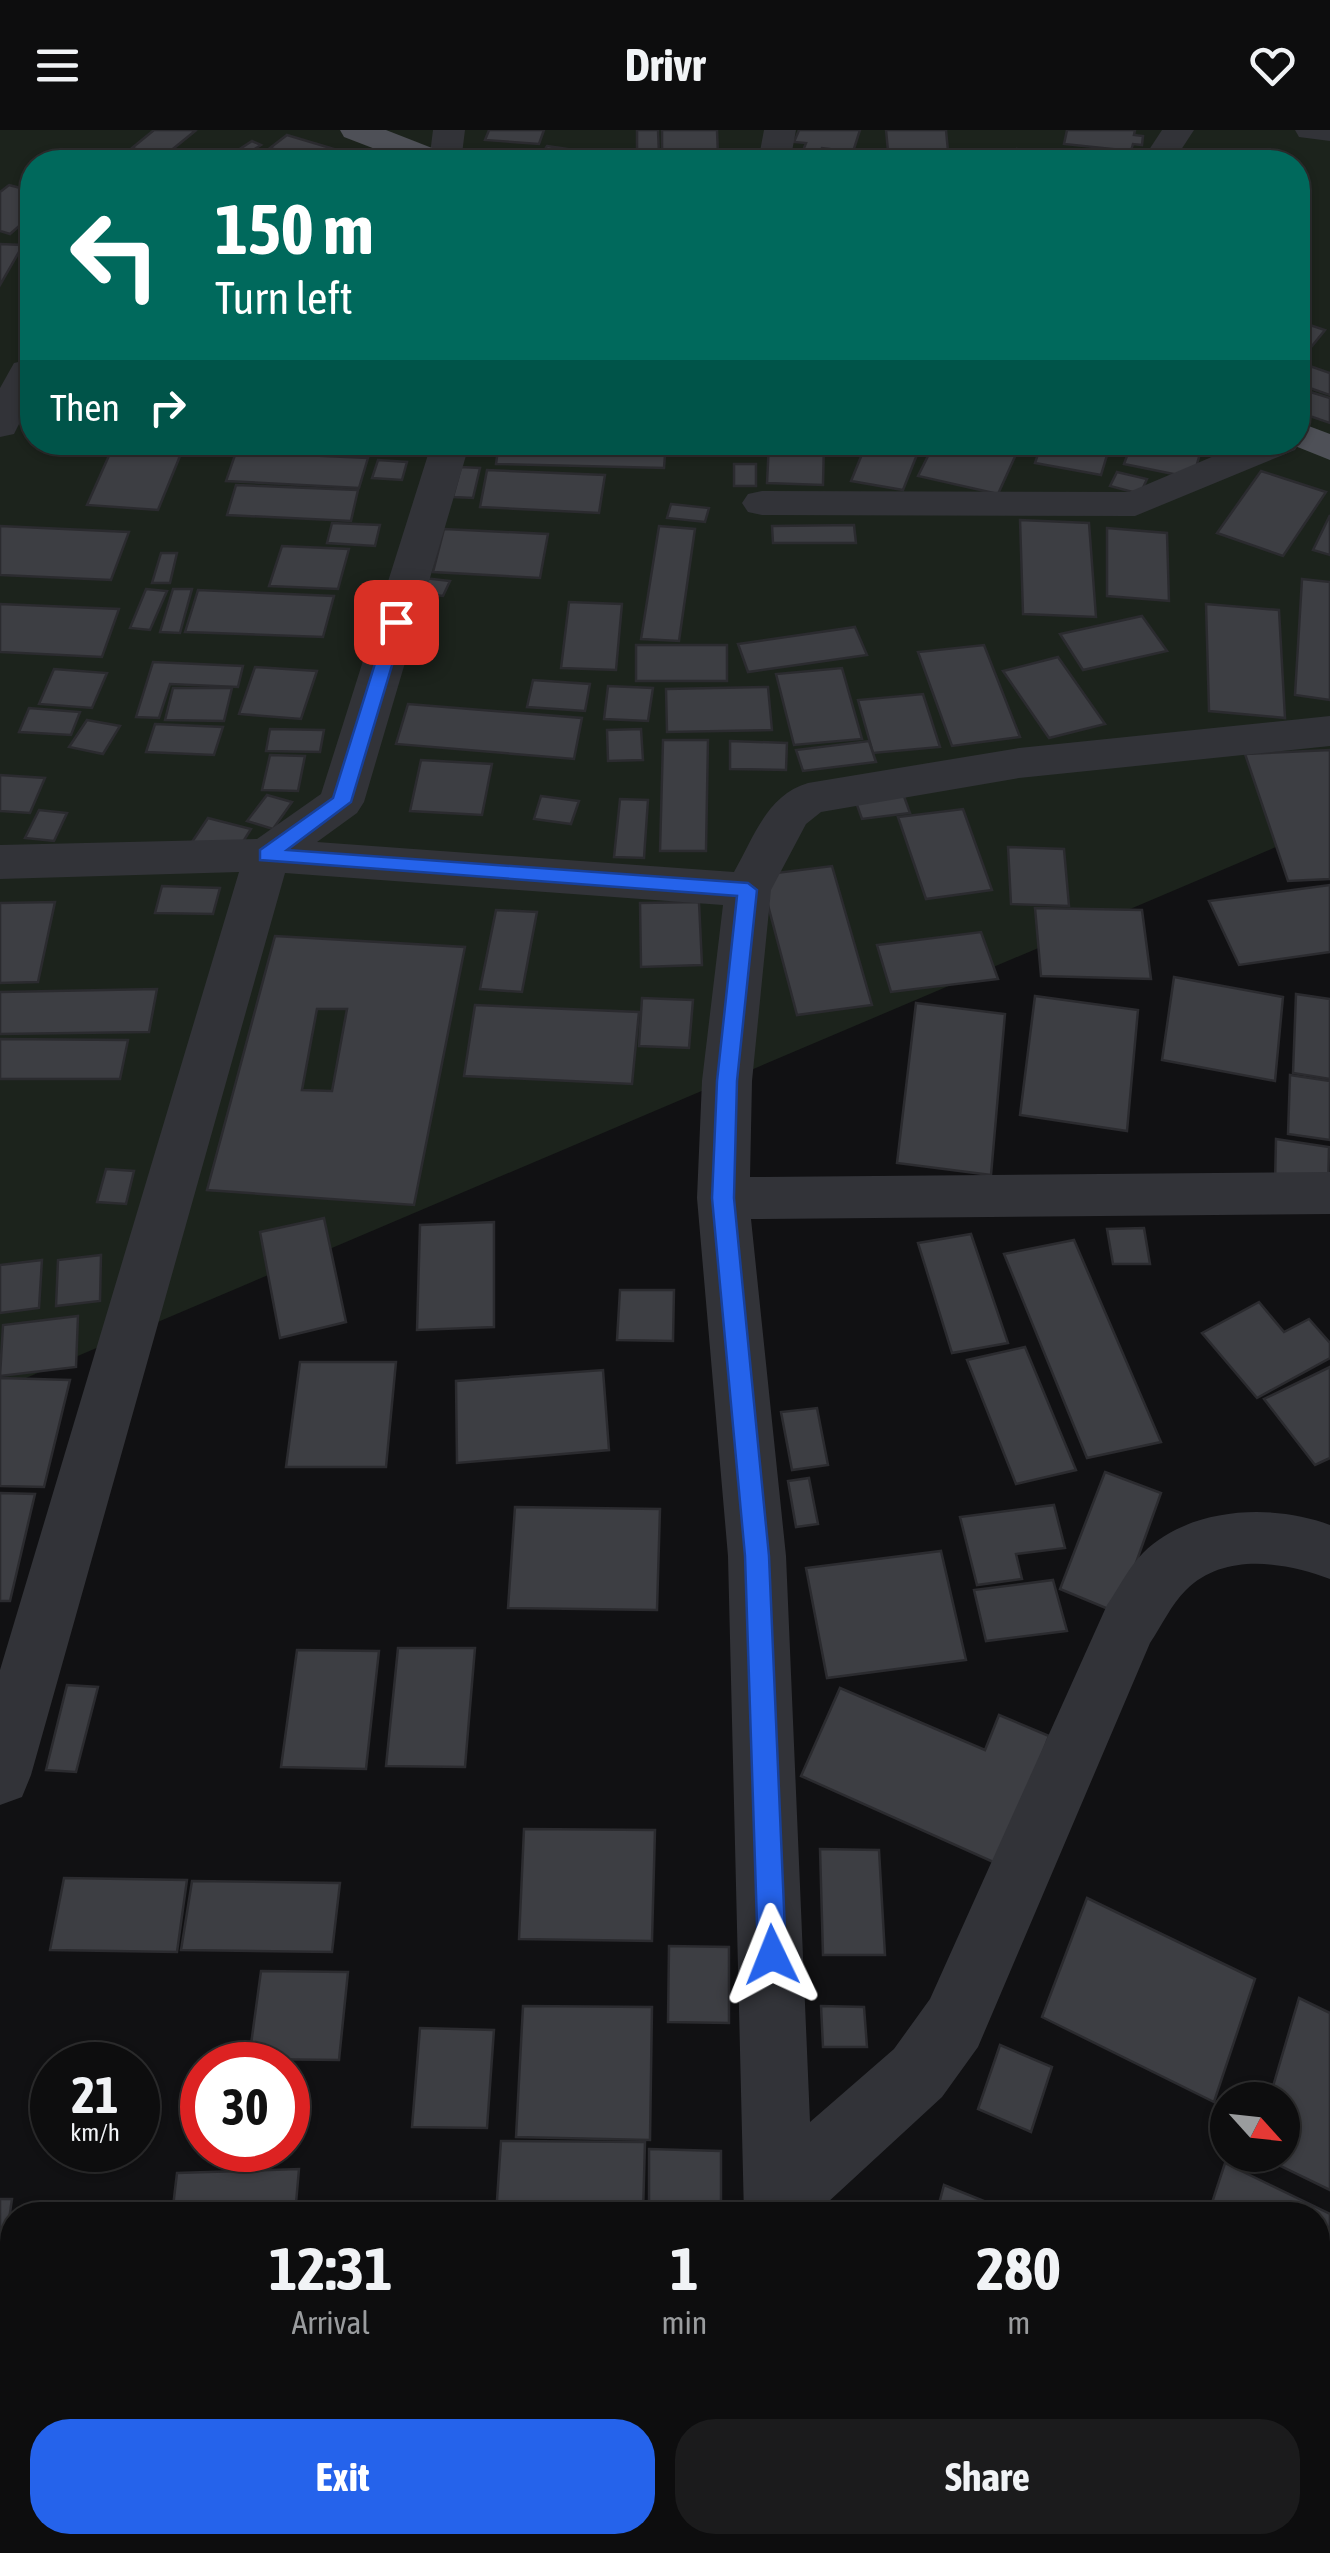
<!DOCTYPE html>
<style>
body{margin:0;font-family:"Asap Condensed",sans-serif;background:#1b1b1c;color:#f1f3f6;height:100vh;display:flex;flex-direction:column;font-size:38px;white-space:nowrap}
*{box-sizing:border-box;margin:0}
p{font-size:32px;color:#9a9c9e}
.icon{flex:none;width:55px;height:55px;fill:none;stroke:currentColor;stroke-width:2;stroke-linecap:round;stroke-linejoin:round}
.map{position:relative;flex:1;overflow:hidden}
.sheet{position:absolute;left:0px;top:2072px;width:1330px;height:352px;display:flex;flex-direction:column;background:#0d0d0e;border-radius:40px 40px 0 0;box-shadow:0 2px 8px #0004,0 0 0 2px #2d2d2e}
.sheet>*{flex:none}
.hud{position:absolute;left:20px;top:20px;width:1290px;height:305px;border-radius:40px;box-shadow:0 2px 8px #0004,0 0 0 2px #2d2d2e;background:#00695c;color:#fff;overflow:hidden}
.needle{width:65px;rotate:117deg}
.controls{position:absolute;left:1210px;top:1952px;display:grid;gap:20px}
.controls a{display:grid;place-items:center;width:90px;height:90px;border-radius:50%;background:#0d0d0e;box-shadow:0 2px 8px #0004,0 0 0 2px #2d2d2e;font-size:50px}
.speed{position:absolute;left:30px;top:1912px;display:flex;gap:20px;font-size:50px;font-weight:700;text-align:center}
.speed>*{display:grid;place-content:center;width:130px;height:130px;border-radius:50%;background:#0d0d0e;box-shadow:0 2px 8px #0004,0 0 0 2px #2d2d2e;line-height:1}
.speed small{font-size:25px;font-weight:400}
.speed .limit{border:15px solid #d22;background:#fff;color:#111}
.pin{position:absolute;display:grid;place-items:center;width:85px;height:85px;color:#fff;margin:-42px;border-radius:20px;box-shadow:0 5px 15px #0006}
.me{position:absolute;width:110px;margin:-55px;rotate:358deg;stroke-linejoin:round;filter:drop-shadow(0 0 8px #0008)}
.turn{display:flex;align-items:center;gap:35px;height:210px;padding:0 30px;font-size:45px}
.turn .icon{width:130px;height:130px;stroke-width:2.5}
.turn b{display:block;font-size:70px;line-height:85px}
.then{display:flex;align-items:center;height:95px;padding:0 30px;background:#0003;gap:20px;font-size:38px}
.eta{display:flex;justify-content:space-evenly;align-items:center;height:170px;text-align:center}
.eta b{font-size:60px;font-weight:700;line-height:70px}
.action{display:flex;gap:20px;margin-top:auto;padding:20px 30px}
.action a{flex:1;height:115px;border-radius:40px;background:#2563eb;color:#fff;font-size:40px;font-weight:700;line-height:115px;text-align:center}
.action a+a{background:#1b1b1c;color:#f1f3f6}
header{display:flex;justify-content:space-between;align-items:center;height:130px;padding:0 30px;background:#0d0d0e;font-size:45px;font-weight:700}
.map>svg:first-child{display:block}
</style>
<header><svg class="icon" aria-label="menu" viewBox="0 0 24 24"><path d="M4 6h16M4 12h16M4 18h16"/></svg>Drivr<svg class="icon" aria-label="heart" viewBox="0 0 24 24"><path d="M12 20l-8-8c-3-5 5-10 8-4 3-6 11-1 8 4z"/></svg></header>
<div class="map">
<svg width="1330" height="2423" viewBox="0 0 1330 2423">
<rect width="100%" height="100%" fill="#111113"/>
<path fill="#1c231c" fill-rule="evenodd" d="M0,0H1330V694L0,1259ZM32,32H1298V312H32Z"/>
<g fill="#3d3e43" stroke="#2b2b2f" stroke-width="2.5" fill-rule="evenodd">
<polygon points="154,0 191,0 195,1 163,27 132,18"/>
<polygon points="489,0 544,0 539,14 485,10"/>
<polygon points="637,0 658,0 659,24 637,24"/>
<polygon points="662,0 717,0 718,25 662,25"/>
<polygon points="799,0 860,0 853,22 822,18 819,24 802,23 806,13 794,12"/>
<polygon points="886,0 946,0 948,21 888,21"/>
<polygon points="1067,0 1135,0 1134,5 1143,6 1142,15 1133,14 1131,21 1064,14"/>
<polygon points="287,5 334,19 317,32 270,18"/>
<polygon points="252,11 261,15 234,32 220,32"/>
<polygon points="547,16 629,28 626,32 538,30"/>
<polygon points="1017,19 1049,25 1122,32 1014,32"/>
<polygon points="259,21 294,32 244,32"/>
<polygon points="906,26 954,28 953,32 906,32"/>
<polygon points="9,55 32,61 32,85 10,104 0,101 0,62"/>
<polygon points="0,114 23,115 0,155"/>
<polygon points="1298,191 1325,200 1312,216 1298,211"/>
<polygon points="1304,234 1330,243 1330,265 1298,254 1298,242"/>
<polygon points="1304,260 1330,268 1330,293 1298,282 1298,267"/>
<polygon points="216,312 380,312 377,323"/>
<polygon points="499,312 666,312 664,338 496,334"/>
<polygon points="769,312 824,312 823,355 767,353"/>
<polygon points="867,312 922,312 903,360 851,351"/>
<polygon points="935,312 981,312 1018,320 998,364 918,346"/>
<polygon points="1042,312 1111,312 1101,345 1035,333"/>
<polygon points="1132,312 1203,313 1193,348 1124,334"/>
<polygon points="111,321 180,326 158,380 87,375"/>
<polygon points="236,322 368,328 359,358 226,351"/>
<polygon points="378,330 407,332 402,350 372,348"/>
<rect x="734" y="334" width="22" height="22"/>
<polygon points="461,337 480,338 473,368 453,367"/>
<polygon points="487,340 605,345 599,383 480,377"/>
<polygon points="1261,341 1326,362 1283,426 1217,403"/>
<polygon points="1117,342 1147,349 1140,364 1110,356"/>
<polygon points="236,355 358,360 351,391 227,385"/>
<polygon points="671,374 709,378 705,392 667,388"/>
<polygon points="1330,385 1330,425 1313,420"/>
<polygon points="1020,390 1089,393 1096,487 1023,484"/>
<polygon points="332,393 380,395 375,416 327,413"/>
<polygon points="854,395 856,413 773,413 772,396"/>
<polygon points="0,396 129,402 111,450 0,445"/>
<polygon points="659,396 695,399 679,511 641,509"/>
<polygon points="1107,398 1167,403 1169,471 1107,466"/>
<polygon points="444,399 548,404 540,448 433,442"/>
<polygon points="282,416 349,419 338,459 269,456"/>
<polygon points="161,423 177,423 170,453 152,453"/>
<polygon points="424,448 450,451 443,466 418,463"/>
<polygon points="1302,449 1330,452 1330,570 1295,565"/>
<polygon points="146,459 167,461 150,500 130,498"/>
<polygon points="173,459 192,459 180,503 160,502"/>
<polygon points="198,460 334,466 323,507 185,502"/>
<polygon points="569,472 622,474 616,540 561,538"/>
<polygon points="0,474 119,479 102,527 0,522"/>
<polygon points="1206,474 1279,480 1285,588 1209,581"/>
<polygon points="1142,486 1167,521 1083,540 1060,504"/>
<polygon points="855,497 867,525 748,542 738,514"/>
<rect x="636" y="515" width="91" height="36"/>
<polygon points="984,515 1020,607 952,616 918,522"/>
<polygon points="1058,527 1105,594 1049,608 1003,541"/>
<polygon points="153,532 243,536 238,557 170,554 159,588 136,587"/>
<polygon points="255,537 317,541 301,589 239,584"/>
<polygon points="842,538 862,609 794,615 776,544"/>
<polygon points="54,539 107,543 92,578 39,574"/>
<polygon points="533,550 590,554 585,581 527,577"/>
<polygon points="608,556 653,558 648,591 604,589"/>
<polygon points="768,557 772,600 667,602 666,559"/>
<polygon points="173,558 232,558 224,591 165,590"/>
<polygon points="923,564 940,617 873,623 858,570"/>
<polygon points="408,574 582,588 574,629 396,614"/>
<polygon points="29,578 80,582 71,605 19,602"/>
<polygon points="87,590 120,596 103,624 69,617"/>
<polygon points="155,594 223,597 214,625 146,622"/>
<polygon points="270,599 324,600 320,622 266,621"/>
<polygon points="641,599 643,630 608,631 607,600"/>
<polygon points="663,610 708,610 706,721 660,721"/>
<polygon points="730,611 787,613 786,640 730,639"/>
<polygon points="869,611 876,632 803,641 796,620"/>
<polygon points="1330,620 1330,749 1288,751 1245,624"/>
<polygon points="270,625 305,626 298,661 262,660"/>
<polygon points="421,630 492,634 482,685 410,681"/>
<polygon points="0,645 45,648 30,683 0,681"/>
<polygon points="901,658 910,683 862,689 853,664"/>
<polygon points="267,665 292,672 273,699 247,691"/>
<polygon points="541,666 579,671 571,694 534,689"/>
<polygon points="620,669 648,670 644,728 614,727"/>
<polygon points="963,679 992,760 926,769 898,687"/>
<polygon points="39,680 67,683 54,711 25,708"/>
<polygon points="208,688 251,699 236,723 192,712"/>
<polygon points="1008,717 1064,719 1069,776 1011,774"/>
<polygon points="832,736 872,875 797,885 760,745"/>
<polygon points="1330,755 1330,822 1239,835 1209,771"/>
<polygon points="162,756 220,758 213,784 155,783"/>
<polygon points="55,772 38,852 0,853 0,773"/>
<polygon points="699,772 702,835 641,837 640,773"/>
<polygon points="1035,778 1142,780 1151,849 1041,846"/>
<polygon points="496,780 537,782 522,862 480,859"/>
<polygon points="981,802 998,849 891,862 877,815"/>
<path d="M275,806L465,817L414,1075L207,1060ZM317,879H347L332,961L302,960Z"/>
<polygon points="1174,847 1283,867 1275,951 1162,930"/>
<polygon points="157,859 149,902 0,904 0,862"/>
<polygon points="1296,864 1330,869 1330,949 1293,943"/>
<polygon points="1035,866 1138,880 1127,1001 1020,985"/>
<polygon points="642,868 693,870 689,918 639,916"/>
<polygon points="916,873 1005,884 991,1045 897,1033"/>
<polygon points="475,875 639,882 632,954 464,946"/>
<polygon points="0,909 128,910 120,949 0,949"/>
<polygon points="1290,945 1330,951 1330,1010 1288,1004"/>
<polygon points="1276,1009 1329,1017 1328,1061 1275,1054"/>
<polygon points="106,1039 134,1041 126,1074 97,1072"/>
<polygon points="324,1088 346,1192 280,1208 260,1102"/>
<polygon points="494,1092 494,1197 417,1200 420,1095"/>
<polygon points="1144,1098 1150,1134 1113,1134 1107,1099"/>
<polygon points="971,1104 1008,1213 952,1223 918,1113"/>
<polygon points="1074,1110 1161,1312 1087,1328 1004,1124"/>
<polygon points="101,1125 100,1171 56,1176 58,1130"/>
<polygon points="42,1130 39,1178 0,1183 0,1135"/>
<polygon points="620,1160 674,1160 673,1211 617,1210"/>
<polygon points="1259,1172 1284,1202 1309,1189 1330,1213 1330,1228 1257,1268 1202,1203"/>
<polygon points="78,1186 76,1237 0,1246 3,1195"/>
<polygon points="1025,1217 1076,1340 1016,1354 967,1230"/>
<polygon points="300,1232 396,1232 386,1337 286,1337"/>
<polygon points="1330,1237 1330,1328 1315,1335 1264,1269"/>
<polygon points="603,1240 609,1320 457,1333 456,1251"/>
<polygon points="0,1248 70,1250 44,1357 0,1356"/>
<polygon points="817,1278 828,1335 792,1340 781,1282"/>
<polygon points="1105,1342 1161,1363 1118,1483 1060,1459"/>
<polygon points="809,1348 818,1394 796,1397 788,1351"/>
<polygon points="0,1363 35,1364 10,1471 0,1471"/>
<polygon points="1054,1375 1065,1418 1016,1424 1022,1449 977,1455 960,1387"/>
<polygon points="515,1377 660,1379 657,1480 508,1478"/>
<polygon points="941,1421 966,1530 827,1548 806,1438"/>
<polygon points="1053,1450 1067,1501 986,1511 974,1460"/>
<polygon points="398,1518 475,1518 465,1637 386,1636"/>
<polygon points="297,1520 379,1521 366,1639 281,1637"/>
<polygon points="67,1555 98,1557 76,1642 46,1640"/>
<polygon points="840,1558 985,1620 999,1585 1049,1606 1000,1735 801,1646"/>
<polygon points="524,1699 655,1700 652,1811 519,1809"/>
<polygon points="820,1719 879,1720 885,1825 823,1825"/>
<polygon points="64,1748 187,1750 177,1822 50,1820"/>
<polygon points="192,1751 340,1753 332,1822 181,1820"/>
<polygon points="1087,1768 1255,1849 1214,1972 1042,1887"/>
<polygon points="669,1816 729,1817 729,1893 668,1892"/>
<polygon points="261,1841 348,1842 339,1930 249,1929"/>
<polygon points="1299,1868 1330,1883 1330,2060 1258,2025 1282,2025 1282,1970 1269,1970"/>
<polygon points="523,1876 652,1877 650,2010 516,2007"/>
<polygon points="821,1876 864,1877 867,1917 823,1917"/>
<polygon points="420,1898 494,1900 487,1998 412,1997"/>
<polygon points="1000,1915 1052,1937 1031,2002 978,1979"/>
<polygon points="501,2011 645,2012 643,2085 496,2085"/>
<polygon points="649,2019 721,2021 721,2079 649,2078"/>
<polygon points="1225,2033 1330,2084 1330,2132 1320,2168 1318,2085 1208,2085"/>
<polygon points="299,2039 295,2085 172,2085 177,2043"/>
<polygon points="944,2055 984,2071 980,2085 936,2085"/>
<polygon points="0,2069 12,2069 0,2153"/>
<polygon points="1330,2177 1330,2293 1318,2286 1318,2218"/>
<polygon points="12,2237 12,2286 0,2286 0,2238"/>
<polygon points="0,2290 12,2290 12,2412 281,2412 280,2423 0,2423"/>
<polygon points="1318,2303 1330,2310 1330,2423 1229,2423 1232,2412 1318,2412"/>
<polygon points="348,2412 504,2412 503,2423 347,2423"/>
<rect x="534" y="2412" width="136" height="11"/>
<polygon points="1111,2412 1221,2412 1217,2423 1124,2423"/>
</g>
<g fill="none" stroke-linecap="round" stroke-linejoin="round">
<g fill="#323338" fill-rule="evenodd">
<polygon points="433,0 465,0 461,32 429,32"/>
<polygon points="764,0 796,0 790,32 758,32"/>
<polygon points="1162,0 1194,0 1173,32 1141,32"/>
<polygon points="1295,0 1330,0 1330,11 1299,7"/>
<polygon points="27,230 32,231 32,268 14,304 0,307 0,258 14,233"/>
<polygon points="1298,308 1300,312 1295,320 1135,386 762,385 748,382 742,373 748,364 762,361 1129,362 1247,312 1298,312"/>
<path d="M432,312H470L364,672L357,683L317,712L734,742C754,707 767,665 808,653L1019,618L1330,586V616L1019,648L821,682L806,694L771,760L752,951L750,1047L1330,1042V1084L751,1089L786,1426L810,1992L894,1919L930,1869L1107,1475C1119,1458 1128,1438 1143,1423C1189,1377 1272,1373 1330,1395V1449C1284,1432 1225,1422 1186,1460C1171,1475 1162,1495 1150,1513L978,1917L942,1967L814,2085H744L728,1426L697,1068L702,951L723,775L285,743L31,1645L22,1667L0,1675V1540L239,742L0,749V715L257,709L321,664Z"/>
<polygon points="716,2412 792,2412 792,2423 714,2423"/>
</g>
<g fill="#4e5057" fill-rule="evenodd">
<polygon points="340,0 386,0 450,25 455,32 409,32 344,7"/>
<polygon points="1298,292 1330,304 1330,330 1285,312 1298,312"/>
</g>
</g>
<polygon fill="#2563eb" stroke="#184099" stroke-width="2.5" points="396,486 405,492 351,672 287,720 748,753 757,760 737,951 734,1068 769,1426 786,1825 782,1834 772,1838 762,1834 758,1825 745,1426 712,1068 717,951 737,766 260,730 260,720 333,668 388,492"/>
</svg>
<div class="controls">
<a><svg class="needle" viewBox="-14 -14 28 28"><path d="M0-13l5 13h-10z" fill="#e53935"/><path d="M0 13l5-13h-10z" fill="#9a9c9e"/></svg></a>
</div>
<div class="speed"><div>21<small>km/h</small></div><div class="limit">30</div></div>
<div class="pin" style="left:396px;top:492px;background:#d93025"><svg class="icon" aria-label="arrive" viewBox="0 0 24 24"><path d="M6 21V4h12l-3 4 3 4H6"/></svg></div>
<svg class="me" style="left:772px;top:1825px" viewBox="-20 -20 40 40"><path d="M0-17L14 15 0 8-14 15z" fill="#2563eb" stroke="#fff" stroke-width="4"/></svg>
<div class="hud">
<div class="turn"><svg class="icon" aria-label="left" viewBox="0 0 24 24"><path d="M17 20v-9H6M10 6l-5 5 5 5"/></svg><div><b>150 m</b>Turn left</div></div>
<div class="then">Then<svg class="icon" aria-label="right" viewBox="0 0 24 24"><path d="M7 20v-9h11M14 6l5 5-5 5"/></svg></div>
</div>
<section class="sheet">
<div class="eta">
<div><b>12:31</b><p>Arrival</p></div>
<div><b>1</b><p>min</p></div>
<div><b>280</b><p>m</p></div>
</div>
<div class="action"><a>Exit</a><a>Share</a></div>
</section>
</div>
